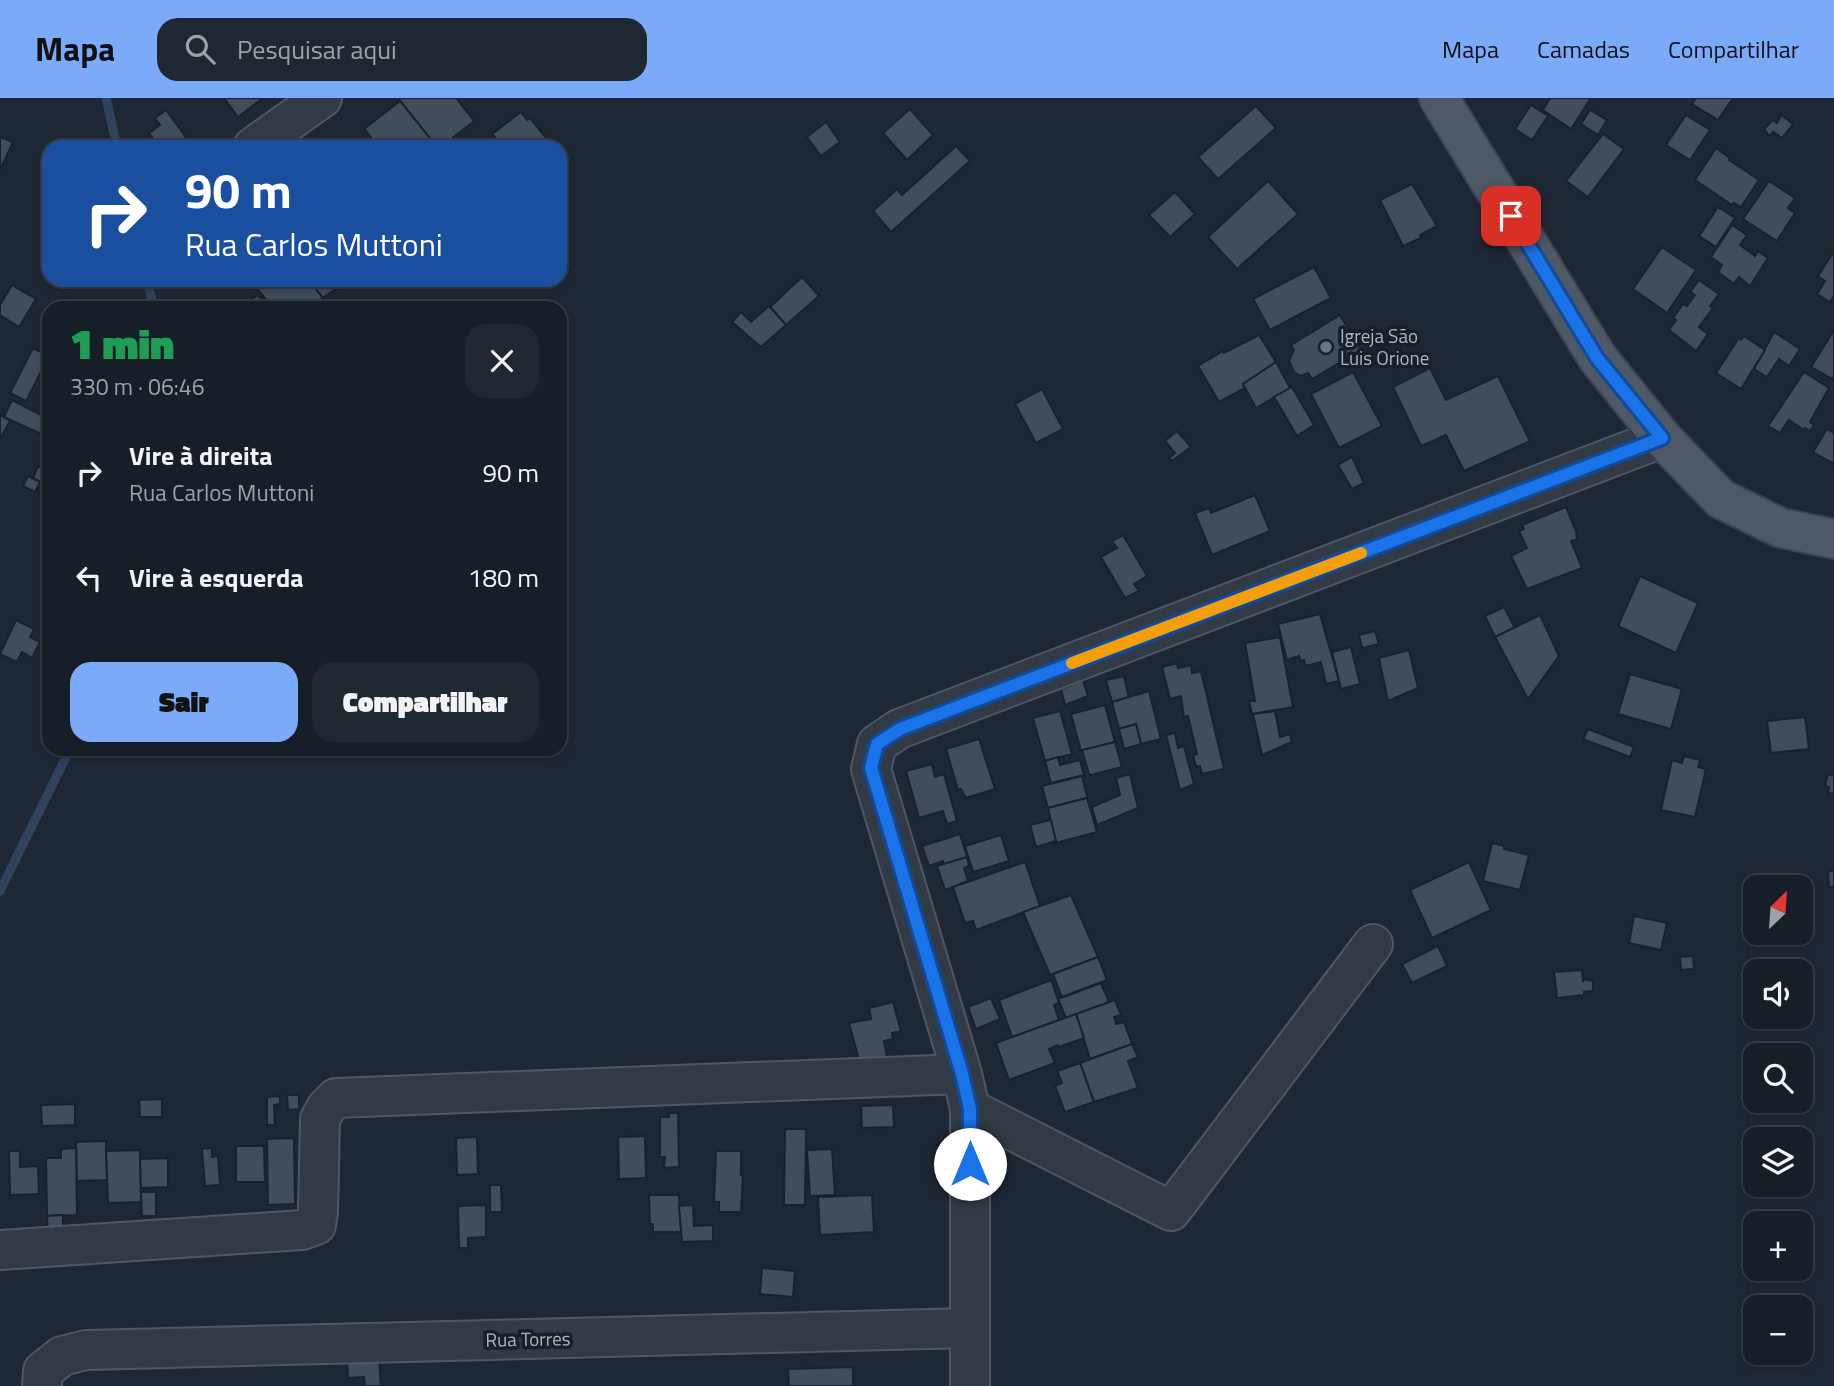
<!DOCTYPE html>
<html lang="pt">
<meta charset="utf-8">
<style>
body{margin:0;font-family:"Titillium Web",sans-serif;background:#1f2730;color:#f1f3f6;height:100vh;display:flex;flex-direction:column;font-size:26px;white-space:nowrap}
*{box-sizing:border-box;margin:0}
p{font-size:23px;color:#9ea2a8}
.icon{flex:none;width:38px;height:38px;fill:none;stroke:currentColor;stroke-width:2;stroke-linecap:round;stroke-linejoin:round}
.map{position:relative;flex:1;overflow:hidden}
.sheet{position:absolute;left:42px;top:203px;width:525px;height:455px;display:flex;flex-direction:column;background:#161e28;border-radius:21px;box-shadow:0 4px 10px #0003,0 0 0 2px #353c45}
.sheet>*{flex:none}
.banner{position:absolute;left:42px;top:42px;width:525px;height:147px;border-radius:21px;box-shadow:0 4px 10px #0003,0 0 0 2px #353c45;background:#1a4fa0;color:#fff;overflow:hidden}
.needle{width:46px;rotate:25deg}
.fabs{position:absolute;left:1743px;top:777px;display:grid;gap:14px}
.fabs a{display:grid;place-items:center;width:70px;height:70px;border-radius:14px;background:#161e28;box-shadow:0 4px 10px #0003,0 0 0 2px #353c45;font-size:35px}
.pin{position:absolute;display:grid;place-items:center;width:60px;height:60px;color:#fff;margin:-30px;border-radius:14px;box-shadow:0 4px 10px #0006}
.me{position:absolute;width:77px;margin:-38px;rotate:0deg;stroke-linejoin:round;filter:drop-shadow(0 0 5px #0008)}
.turn{display:flex;align-items:center;gap:24px;height:147px;padding:0 28px;font-size:32px}
.turn .icon{width:91px;height:91px;stroke-width:2.5}
.turn b{display:block;font-size:49px;line-height:60px}
.round{display:grid;place-items:center;flex:none;width:74px;height:74px;border-radius:21px;background:#1f2730}
.headline{display:flex;align-items:center;justify-content:space-between;height:119px;padding:0 28px}
h1{font-size:42px;font-weight:800;line-height:52px;color:#1e9e55}
.button{display:flex;gap:14px;margin-top:auto;padding:14px 28px}
.button a{flex:1;height:80px;border-radius:21px;background:#7aaaf9;color:#111;font-size:28px;font-weight:800;line-height:80px;text-align:center}
.button a+a{background:#1f2730;color:#f1f3f6}
ul{padding:0;list-style:none}
li{display:flex;align-items:center;gap:21px;height:105px;padding:0 28px}
li div{flex:1}
li b{display:block;font-size:26px}
li em{font-style:normal}
header{display:flex;align-items:center;gap:42px;box-sizing:border-box;height:98px;padding:0 35px;background:#7aaaf9;color:#111}
header strong{font-size:33px}
nav{display:flex;gap:38px;margin-inline-start:auto;font-size:24px}
.search{width:490px;height:63px;background:#1f2730;display:flex;align-items:center;gap:18px;box-sizing:border-box;padding:0 24px;border-radius:21px;color:#9ea2a8;font-size:26px}
.map>svg:first-child{display:block}
</style>
<header>
<strong>Mapa</strong>
<div class="search"><svg class="icon" aria-label="search" viewBox="0 0 24 24"><circle cx="10" cy="10" r="6"/><path d="M15 15l6 6"/></svg>Pesquisar aqui</div>
<nav><a>Mapa</a><a>Camadas</a><a>Compartilhar</a></nav>
</header>
<div class="map">
<svg width="1834" height="1288" viewBox="0 0 1834 1288">
<rect width="100%" height="100%" fill="#1e2835"/>
<g fill="none" stroke-linecap="round" stroke-linejoin="round">
<g stroke="#31435c" stroke-width="9">
<polyline points="106,0 117,49"/>
<polyline points="147,182 154,210"/>
<polyline points="0,793 70,651"/>
</g>
</g>
<g fill="#414d5d" stroke="#19212c" stroke-width="2">
<polygon points="224,0 263,0 238,19"/>
<polygon points="398,0 456,0 474,23 441,49 437,49"/>
<polygon points="1550,0 1591,0 1571,31 1543,12"/>
<polygon points="1696,0 1733,0 1718,22 1692,6"/>
<polygon points="400,3 436,48 379,49 364,31"/>
<polygon points="1531,7 1548,18 1532,42 1515,31"/>
<polygon points="1256,8 1276,30 1218,81 1198,59"/>
<polygon points="910,11 933,37 907,62 883,35"/>
<polygon points="166,12 190,45 185,49 159,49 149,35 160,27 155,20"/>
<polygon points="1590,12 1607,22 1598,37 1581,26"/>
<polygon points="521,14 527,22 530,20 547,41 537,49 503,49 492,36"/>
<polygon points="1686,17 1710,32 1690,62 1666,47"/>
<polygon points="1781,17 1793,26 1782,40 1773,34 1769,38 1764,31 1773,22 1777,25"/>
<polygon points="826,24 840,44 821,58 807,39"/>
<polygon points="1603,36 1624,51 1588,99 1566,83"/>
<polygon points="0,39 13,44 0,72"/>
<polygon points="956,48 970,63 891,134 873,113 897,91 902,97"/>
<polygon points="1716,50 1730,60 1729,62 1759,82 1741,109 1734,105 1732,107 1695,82"/>
<polygon points="1268,83 1298,116 1237,171 1208,139"/>
<polygon points="1769,83 1795,100 1788,110 1795,115 1777,143 1743,121"/>
<polygon points="1412,86 1437,128 1420,137 1421,140 1403,148 1380,102"/>
<polygon points="1175,94 1195,116 1170,139 1149,117"/>
<polygon points="1718,109 1735,120 1716,149 1699,138"/>
<polygon points="1732,127 1747,137 1740,147 1755,158 1758,153 1768,160 1750,188 1739,179 1734,186 1718,174 1722,167 1711,159"/>
<polygon points="1662,149 1696,172 1667,215 1633,191"/>
<polygon points="1834,153 1834,198 1830,204 1817,196 1825,183 1818,178"/>
<polygon points="1314,169 1331,200 1270,232 1253,201"/>
<polygon points="802,179 819,198 786,227 770,209"/>
<polygon points="250,182 309,182 323,200 308,210 273,210"/>
<polygon points="309,182 348,182 323,200"/>
<polygon points="1699,182 1719,196 1710,208 1713,210 1699,229 1708,236 1696,253 1669,232 1676,222 1673,220 1683,206 1687,208 1695,197 1690,194"/>
<polygon points="12,187 36,201 19,229 0,217 0,207"/>
<polygon points="258,197 268,210 239,210"/>
<polygon points="65,199 82,210 58,210"/>
<polygon points="769,208 786,227 761,249 732,224 741,214 751,224"/>
<polygon points="1340,217 1361,252 1312,281 1308,275 1301,278 1294,274 1289,263 1294,252 1291,247"/>
<polygon points="1834,232 1834,282 1811,269"/>
<polygon points="1774,234 1800,251 1789,268 1779,261 1767,279 1754,271"/>
<polygon points="1259,237 1276,264 1243,286 1245,290 1219,304 1198,268 1223,253 1224,255"/>
<polygon points="1744,238 1765,252 1741,291 1716,275 1739,240 1741,242"/>
<polygon points="33,250 49,258 26,303 10,295"/>
<polygon points="1276,264 1290,290 1256,310 1243,286"/>
<polygon points="1430,270 1446,302 1498,278 1530,343 1464,373 1446,337 1421,348 1393,289"/>
<polygon points="1353,274 1382,328 1339,350 1311,296"/>
<polygon points="1804,274 1829,290 1810,324 1814,327 1810,333 1805,330 1804,332 1789,322 1780,335 1768,328"/>
<polygon points="1292,289 1314,327 1297,338 1274,299"/>
<polygon points="1042,291 1063,331 1036,345 1015,306"/>
<polygon points="12,302 49,321 41,336 4,319"/>
<polygon points="0,317 10,323 0,341"/>
<polygon points="1827,331 1834,335 1834,366 1813,354"/>
<polygon points="1177,333 1191,349 1172,363 1169,360 1175,355 1165,343"/>
<polygon points="1352,359 1364,385 1352,391 1338,367"/>
<polygon points="38,368 49,374 49,388 33,380"/>
<polygon points="28,378 40,384 35,394 23,388"/>
<polygon points="1255,397 1270,433 1212,457 1195,415 1209,410 1211,415"/>
<polygon points="1566,409 1576,433 1577,441 1571,443 1582,470 1527,491 1511,458 1527,450 1519,433 1524,431 1522,427"/>
<polygon points="1123,437 1147,478 1134,486 1139,493 1125,500 1101,459 1117,450 1112,443"/>
<polygon points="1640,478 1698,505 1676,555 1618,528"/>
<polygon points="1504,509 1515,530 1495,539 1485,518"/>
<polygon points="1320,516 1339,583 1326,586 1321,564 1306,568 1304,562 1301,563 1299,558 1287,562 1278,526"/>
<polygon points="1540,517 1559,558 1528,601 1495,539"/>
<polygon points="16,522 34,531 30,539 40,544 32,560 22,554 17,564 0,556"/>
<polygon points="1375,533 1379,546 1362,550 1359,537"/>
<polygon points="1280,539 1293,609 1252,616 1249,603 1255,603 1245,545"/>
<polygon points="1351,549 1360,586 1341,591 1332,554"/>
<polygon points="1409,552 1418,590 1388,603 1379,560"/>
<polygon points="1177,565 1178,570 1191,567 1192,575 1201,573 1224,671 1202,676 1200,668 1196,669 1193,657 1197,656 1188,618 1184,619 1181,598 1170,601 1162,569"/>
<polygon points="1630,576 1682,591 1671,631 1618,616"/>
<polygon points="1124,578 1129,600 1112,604 1106,582"/>
<polygon points="1083,582 1088,598 1065,607 1061,591"/>
<polygon points="1149,593 1161,641 1141,646 1136,626 1119,631 1112,604"/>
<polygon points="1105,607 1115,644 1081,653 1071,616"/>
<polygon points="1060,613 1072,656 1045,663 1033,620"/>
<polygon points="1275,613 1280,639 1290,636 1292,644 1262,657 1253,616"/>
<polygon points="1805,619 1809,651 1771,655 1767,623"/>
<polygon points="1136,626 1141,646 1124,651 1119,631"/>
<polygon points="1588,631 1634,649 1630,659 1583,641"/>
<polygon points="1175,635 1178,650 1184,648 1194,686 1180,692 1166,637"/>
<polygon points="979,641 995,691 966,700 961,691 958,692 946,651"/>
<polygon points="1115,644 1122,669 1091,677 1089,676 1082,652"/>
<polygon points="1684,658 1700,662 1698,669 1706,671 1695,719 1661,712 1672,662 1682,665"/>
<polygon points="1058,659 1060,667 1080,662 1084,677 1051,685 1045,663"/>
<polygon points="932,666 935,679 944,676 957,723 947,726 943,713 919,720 906,673"/>
<polygon points="1130,676 1138,710 1097,727 1092,709 1120,697 1116,680"/>
<polygon points="1828,676 1834,678 1834,696 1828,695 1829,689 1825,688"/>
<polygon points="1082,678 1088,702 1087,700 1048,710 1042,688"/>
<polygon points="1087,700 1097,734 1056,745 1048,710"/>
<polygon points="1051,722 1056,743 1036,749 1030,727"/>
<polygon points="960,736 967,759 944,767 943,763 929,768 922,748"/>
<polygon points="1001,737 1009,763 973,774 965,748"/>
<polygon points="1492,745 1504,748 1504,751 1529,757 1520,792 1483,783"/>
<polygon points="967,759 969,768 964,770 968,783 945,792 937,768"/>
<polygon points="1025,764 1040,808 976,832 973,823 965,825 953,789"/>
<polygon points="1469,764 1491,812 1432,840 1410,792"/>
<polygon points="1828,773 1834,773 1834,789 1829,789"/>
<polygon points="1071,797 1098,859 1050,877 1023,814"/>
<polygon points="1634,818 1667,825 1661,852 1629,845"/>
<polygon points="1438,848 1447,868 1412,885 1402,866"/>
<polygon points="1693,858 1694,871 1681,872 1680,859"/>
<polygon points="1098,859 1107,882 1062,899 1053,876"/>
<polygon points="1582,872 1583,884 1584,881 1593,883 1593,893 1584,894 1584,897 1557,900 1554,874"/>
<polygon points="1051,882 1059,905 1054,907 1059,922 1012,939 999,902"/>
<polygon points="1101,885 1109,904 1066,920 1058,901"/>
<polygon points="991,900 1000,921 976,931 968,909"/>
<polygon points="1115,902 1121,917 1114,919 1116,926 1124,924 1132,946 1090,961 1076,916"/>
<polygon points="893,904 901,933 892,935 893,941 884,943 887,959 859,962 849,925 871,921 869,910"/>
<polygon points="1076,916 1084,940 1059,949 1058,947 1049,951 1055,965 1009,982 996,945"/>
<polygon points="1132,946 1138,959 1128,963 1138,990 1094,1004 1080,965"/>
<polygon points="1080,965 1094,1004 1065,1014 1055,988 1062,985 1057,973"/>
<polygon points="287,997 299,997 299,1011 288,1012"/>
<polygon points="280,998 280,1006 274,1007 275,1027 267,1027 267,999"/>
<polygon points="162,1001 162,1019 140,1019 139,1002"/>
<polygon points="75,1006 75,1027 42,1028 41,1007"/>
<polygon points="893,1007 894,1029 862,1030 861,1008"/>
<polygon points="669,1015 678,1015 679,1069 664,1070 665,1059 660,1059 660,1019 669,1019"/>
<polygon points="785,1031 806,1031 805,1107 784,1107"/>
<polygon points="645,1038 646,1080 619,1081 618,1039"/>
<polygon points="477,1039 478,1076 457,1077 456,1040"/>
<polygon points="294,1040 295,1106 268,1107 267,1041"/>
<polygon points="106,1043 107,1082 77,1083 76,1044"/>
<polygon points="236,1048 264,1048 265,1084 236,1084"/>
<polygon points="76,1050 77,1117 47,1118 46,1060 61,1060 61,1051"/>
<polygon points="212,1050 212,1059 218,1058 220,1087 205,1088 202,1051"/>
<polygon points="832,1051 835,1097 810,1098 807,1052"/>
<polygon points="140,1052 141,1104 108,1105 106,1053"/>
<polygon points="9,1053 20,1053 20,1069 38,1068 39,1096 10,1097"/>
<polygon points="716,1053 741,1053 741,1077 743,1077 741,1114 719,1114 719,1104 714,1104"/>
<polygon points="168,1060 168,1089 141,1090 140,1061"/>
<polygon points="490,1087 501,1087 502,1114 490,1114"/>
<polygon points="141,1094 156,1094 156,1118 142,1118"/>
<polygon points="649,1097 679,1097 681,1134 653,1134 653,1126 650,1126"/>
<polygon points="872,1097 874,1134 820,1137 818,1099"/>
<polygon points="486,1107 486,1139 468,1140 468,1150 459,1150 458,1108"/>
<polygon points="693,1107 694,1128 713,1127 713,1143 682,1144 679,1108"/>
<polygon points="63,1117 63,1139 48,1139 47,1118"/>
<polygon points="762,1170 795,1173 793,1199 760,1196"/>
<polygon points="379,1261 381,1288 365,1288 364,1279 348,1280 347,1262"/>
<polygon points="853,1269 853,1288 789,1288 788,1271"/>
</g>
<g fill="none" stroke-linecap="round" stroke-linejoin="round">
<defs>
<g id="minor">
<polyline points="253,49 322,0"/>
<polyline points="970,1011 1171,1113 1373,846"/>
<polyline points="0,1152 302,1132 316,1127 318,1114 320,1021 326,1010 336,1000 962,976"/>
<polyline points="42,1288 43,1273 62,1258 86,1252 969,1230"/>
<polyline points="970,1288 970,1011 962,976 871,671 877,646 899,631 1662,340"/>
</g>
<polyline id="major" points="1439,0 1597,259 1662,340 1721,401 1781,430 1834,441"/>
</defs>
<use href="#minor" stroke="#4f5764" stroke-width="42"/>
<use href="#major" stroke="#3b434f" stroke-width="42"/>
<use href="#minor" stroke="#313a45" stroke-width="38"/>
<use href="#major" stroke="#4f5866" stroke-width="38"/>
</g>
<g fill="none" stroke-linecap="round" stroke-linejoin="round">
<defs>
<polyline id="route" points="970,1066 970,1011 962,976 871,670 877,646 900,631 1662,340 1597,260 1511,118"/>
</defs>
<use href="#route" stroke="#114b97" stroke-width="18"/>
<use href="#route" stroke="#1a73e8" stroke-width="12"/>
<polyline stroke="#f59e0b" stroke-width="12" points="1072,565 1361,455"/>
</g>
<circle fill="#6b7280" stroke="#171f2a" stroke-width="2.5" cx="1326" cy="249" r="7"/>
<g text-anchor="middle" stroke-width="7" stroke-linejoin="round" paint-order="stroke">
<g font-size="19" fill="#abb4c3" stroke="#171f2a" text-anchor="start">
<text x="1340" y="245">Igreja São<tspan x="1340" dy="22">Luis Orione</tspan></text>
</g>
<g font-size="19" fill="#abb4c3" stroke="#171f2a">
<text transform="translate(528 1241) rotate(-1)" y="7">Rua Torres</text>
</g>
</g>
</svg>
<div class="fabs">
<a><svg class="needle" viewBox="-14 -14 28 28"><path d="M0-13l5 13h-10z" fill="#e53935"/><path d="M0 13l5-13h-10z" fill="#9ea2a8"/></svg></a>
<a><svg class="icon" aria-label="sound" viewBox="0 0 24 24"><path d="M4 9h4l5-4v14l-5-4H4zM17 9q2 3 0 6"/></svg></a>
<a><svg class="icon" aria-label="search" viewBox="0 0 24 24"><circle cx="10" cy="10" r="6"/><path d="M15 15l6 6"/></svg></a>
<a><svg class="icon" aria-label="layers" viewBox="0 0 24 24"><path d="M12 4l9 5-9 5-9-5zM3 14l9 5 9-5"/></svg></a>
<a>+</a>
<a>−</a>
</div>
<div class="pin" style="left:1511px;top:118px;background:#d93025"><svg class="icon" aria-label="arrive" viewBox="0 0 24 24"><path d="M6 21V4h12l-3 4 3 4H6"/></svg></div>
<svg class="me" style="left:970px;top:1066px" viewBox="-20 -20 40 40"><circle r="19" fill="#fff"/><path d="M0-13L10 11 0 6-10 11z" fill="#1a73e8"/></svg>
<div class="banner">
<div class="turn"><svg class="icon" aria-label="right" viewBox="0 0 24 24"><path d="M7 20v-9h11M14 6l5 5-5 5"/></svg><div><b>90 m</b>Rua Carlos Muttoni</div></div>
</div>
<section class="sheet">
<div class="headline"><div><h1>1 min</h1><p>330 m · 06:46</p></div><a class="round"><svg class="icon" aria-label="close" viewBox="0 0 24 24"><path d="M6 6l12 12M18 6L6 18"/></svg></a></div>
<ul>
<li><svg class="icon" aria-label="right" viewBox="0 0 24 24"><path d="M7 20v-9h11M14 6l5 5-5 5"/></svg><div><b>Vire à direita</b><p>Rua Carlos Muttoni</p></div><em>90 m</em></li>
<li><svg class="icon" aria-label="left" viewBox="0 0 24 24"><path d="M17 20v-9H6M10 6l-5 5 5 5"/></svg><div><b>Vire à esquerda</b></div><em>180 m</em></li>
</ul>
<div class="button"><a>Sair</a><a>Compartilhar</a></div>
</section>
</div>
